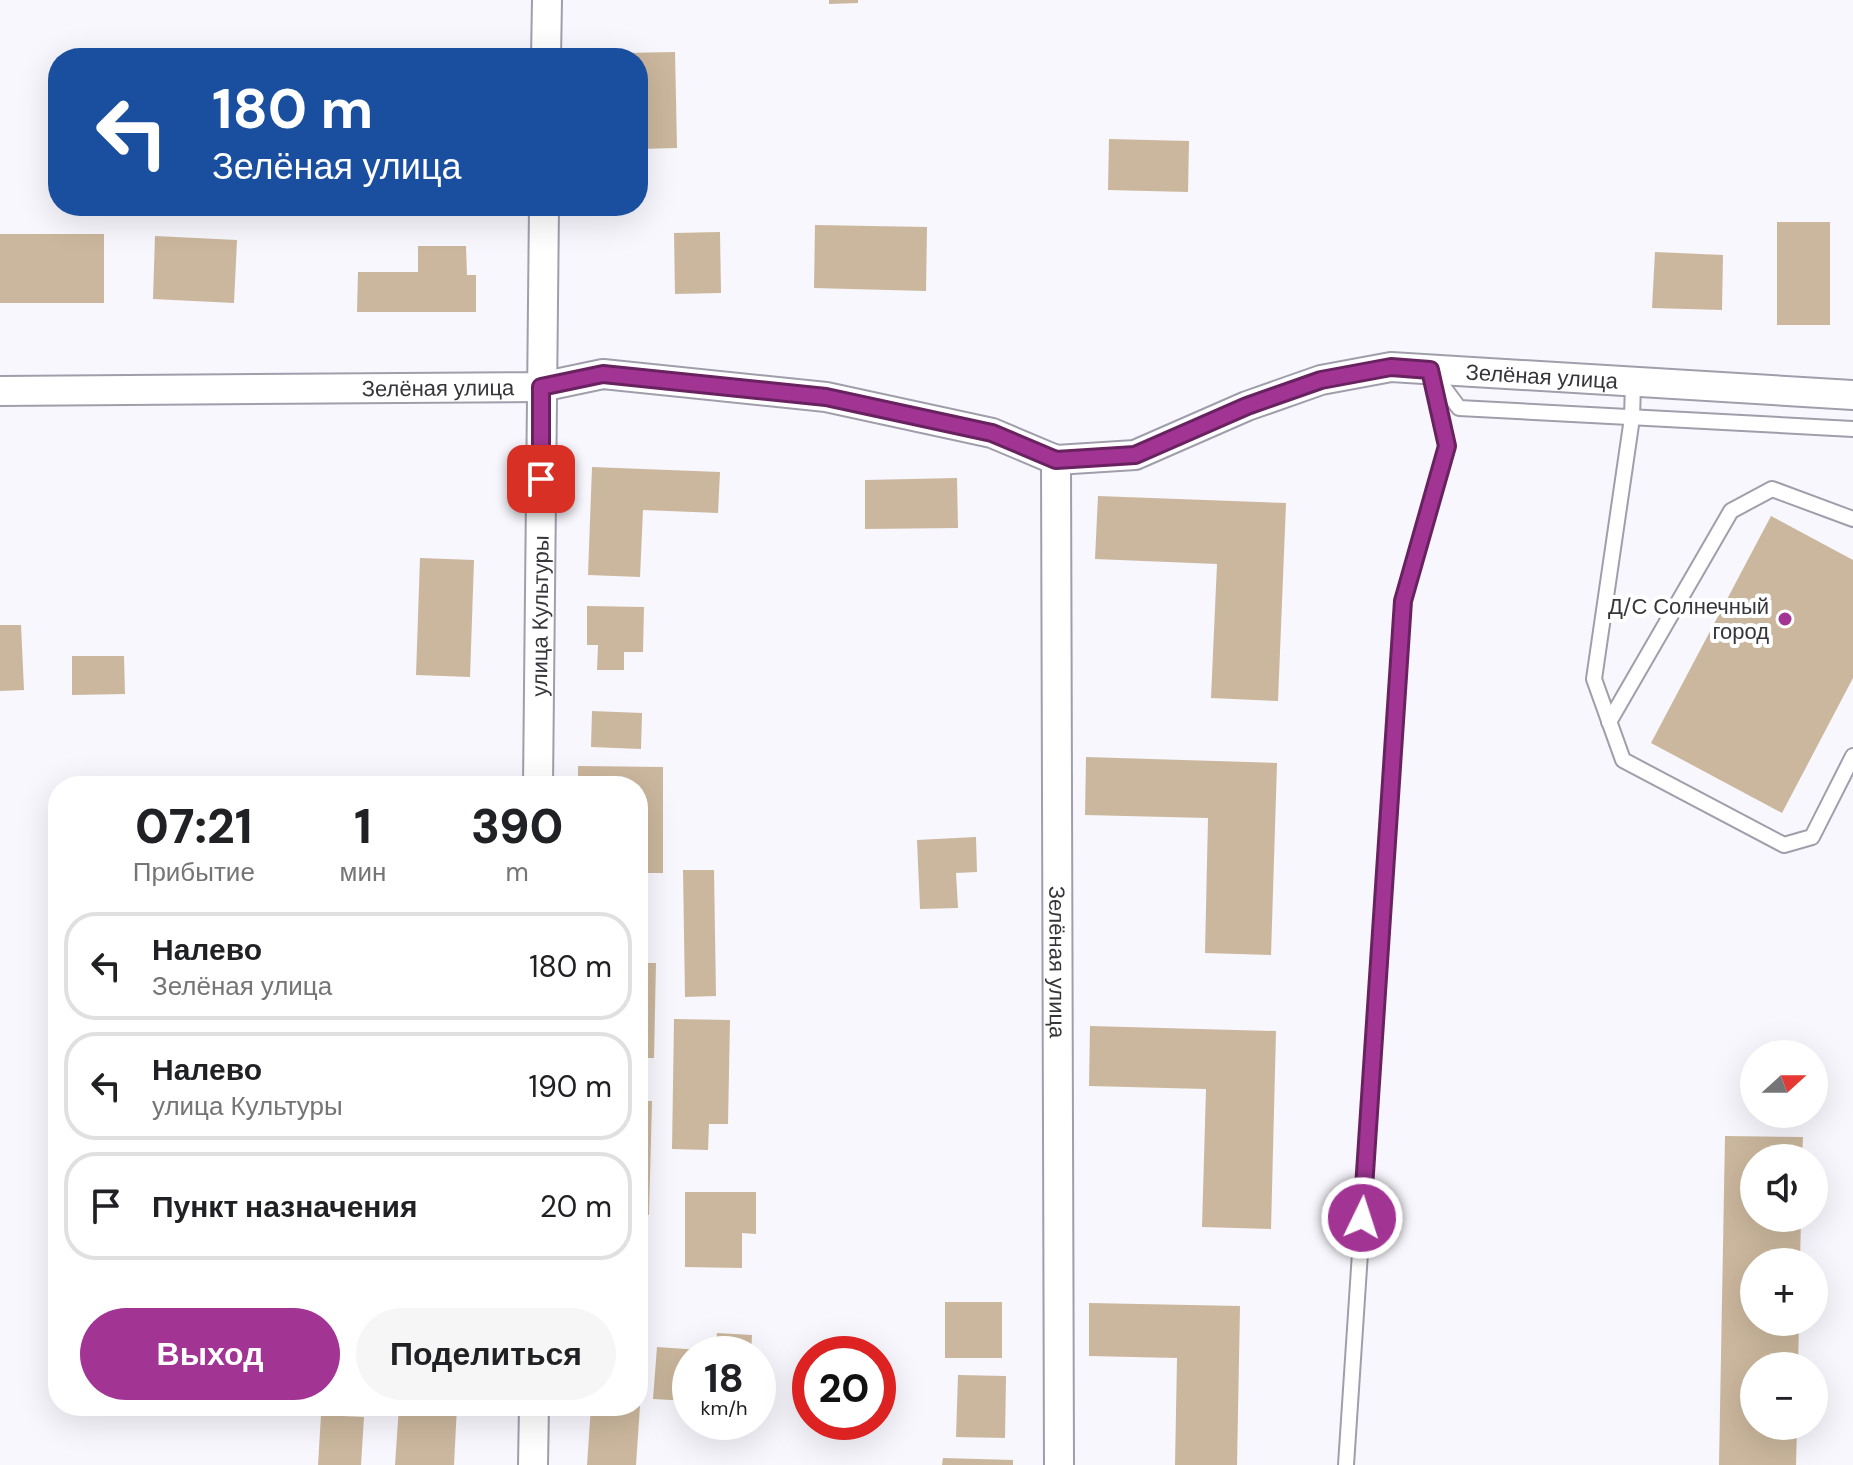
<!DOCTYPE html>
<html lang="ru">
<meta charset="utf-8">
<style>
body{margin:0;font-family:"DM Sans",sans-serif;background:#f6f6f6;color:#202124;height:100vh;display:flex;flex-direction:column;font-size:30px;white-space:nowrap}
*{box-sizing:border-box;margin:0}
p{font-size:26px;color:#757577}
.icon{flex:none;width:44px;height:44px;fill:none;stroke:currentColor;stroke-width:2;stroke-linecap:round;stroke-linejoin:round}
.map{position:relative;flex:1;overflow:hidden}
.drawer{position:absolute;left:48px;top:776px;width:600px;height:640px;display:flex;flex-direction:column;background:#fff;border-radius:32px;box-shadow:0 8px 32px #0002}
.drawer>*{flex:none}
.hud{position:absolute;left:48px;top:48px;width:600px;height:168px;border-radius:32px;box-shadow:0 8px 32px #0002;background:#1a4fa0;color:#fff;overflow:hidden}
.needle{width:52px;rotate:69deg}
.controls{position:absolute;left:1740px;top:1040px;display:grid;gap:16px}
.controls a{display:grid;place-items:center;width:88px;height:88px;border-radius:50%;background:#fff;box-shadow:0 8px 32px #0002;font-size:40px}
.speed{position:absolute;left:672px;top:1336px;display:flex;gap:16px;font-size:40px;font-weight:700;text-align:center}
.speed>*{display:grid;place-content:center;width:104px;height:104px;border-radius:50%;background:#fff;box-shadow:0 8px 32px #0002;line-height:1}
.speed small{font-size:20px;font-weight:400}
.speed .limit{border:12px solid #d22;background:#fff;color:#111}
.pin{position:absolute;display:grid;place-items:center;width:68px;height:68px;color:#fff;margin:-34px;border-radius:16px;box-shadow:0 4px 12px #0006}
.me{position:absolute;width:88px;margin:-44px;rotate:4deg;stroke-linejoin:round;filter:drop-shadow(0 0 6px #0008)}
.turn{display:flex;align-items:center;gap:28px;height:168px;padding:0 32px;font-size:36px}
.turn .icon{width:104px;height:104px;stroke-width:2.5}
.turn b{display:block;font-size:56px;line-height:68px}
.eta{display:flex;justify-content:space-evenly;align-items:center;height:136px;text-align:center}
.eta b{font-size:48px;font-weight:800;line-height:56px}
.action{display:flex;gap:16px;margin-top:auto;padding:16px 32px}
.action a{flex:1;height:92px;border-radius:48px;background:#a23594;color:#fff;font-size:32px;font-weight:800;line-height:92px;text-align:center}
.action a+a{background:#f6f6f6;color:#202124}
ul{padding:0;list-style:none}
li{display:flex;align-items:center;gap:24px;height:108px;margin:0 16px 12px;padding:0 16px;border:4px solid #e0e0e0;border-radius:32px}
li div{flex:1}
li b{display:block;font-size:30px}
li em{font-style:normal}
.map>svg:first-child{display:block}
</style>
<div class="map">
<svg width="1853" height="1465" viewBox="0 0 1853 1465">
<rect width="100%" height="100%" fill="#f8f7fd"/>
<g fill="#cbb79d">
<polygon points="829,0 858,0 858,3 829,4"/>
<polygon points="675,52 677,148 638,149 638,58 623,58 623,53"/>
<polygon points="1109,139 1189,141 1188,192 1108,190"/>
<rect x="1777" y="222" width="53" height="103"/>
<polygon points="815,225 927,227 926,291 814,288"/>
<polygon points="720,232 721,293 675,294 674,233"/>
<rect x="0" y="234" width="104" height="69"/>
<polygon points="155,236 237,240 234,303 153,299"/>
<polygon points="418,246 466,246 467,275 476,275 476,312 357,312 358,272 418,272"/>
<polygon points="1655,252 1723,255 1722,310 1652,308"/>
<polygon points="592,467 720,472 718,513 643,510 640,577 588,575"/>
<polygon points="957,478 958,528 865,529 865,480"/>
<polygon points="1098,496 1286,503 1278,701 1211,698 1217,564 1095,559"/>
<polygon points="1771,516 1853,560 1853,678 1782,813 1651,743"/>
<polygon points="420,558 474,560 470,677 416,675"/>
<polygon points="587,606 644,607 643,652 624,652 624,670 597,670 598,645 587,645"/>
<polygon points="0,625 21,625 24,690 0,691"/>
<polygon points="72,656 124,656 125,694 72,695"/>
<polygon points="592,711 642,713 641,749 591,747"/>
<polygon points="1086,757 1277,763 1271,955 1205,953 1208,818 1085,815"/>
<polygon points="578,766 663,767 663,873 638,873 638,786 578,786"/>
<polygon points="976,837 977,872 956,873 958,908 920,909 917,840"/>
<polygon points="683,870 714,870 716,996 685,997"/>
<polygon points="638,963 656,963 654,1058 638,1058"/>
<polygon points="674,1019 730,1020 728,1124 709,1124 708,1150 672,1149"/>
<polygon points="1090,1026 1276,1031 1271,1229 1202,1227 1206,1089 1089,1086"/>
<polygon points="638,1101 652,1101 649,1215 638,1214"/>
<polygon points="1725,1136 1803,1137 1802,1158 1754,1158 1754,1218 1801,1218 1800,1262 1754,1262 1754,1322 1799,1322 1798,1366 1754,1366 1754,1426 1797,1426 1796,1465 1719,1465"/>
<polygon points="685,1192 756,1192 756,1234 742,1233 742,1268 685,1267"/>
<polygon points="638,1252 648,1253 646,1341 638,1341"/>
<rect x="945" y="1302" width="57" height="56"/>
<polygon points="1089,1303 1240,1306 1237,1465 1175,1465 1177,1358 1089,1356"/>
<polygon points="717,1333 752,1335 751,1354 690,1354 690,1401 653,1399 657,1347 715,1351"/>
<polygon points="958,1375 1006,1376 1005,1438 956,1437"/>
<polygon points="399,1406 457,1406 454,1465 395,1465"/>
<polygon points="591,1406 640,1406 636,1465 587,1465"/>
<polygon points="321,1415 364,1417 361,1465 318,1465"/>
<polygon points="943,1458 1013,1460 1013,1465 942,1465"/>
</g>
<g fill="none" stroke-linecap="round" stroke-linejoin="round">
<defs>
<g id="lane">
<polyline points="1433,373 1459,408 1853,429"/>
<polyline points="1633,383 1632,418 1594,679 1623,760 1784,845 1812,837 1853,756"/>
<polyline points="1609,722 1731,511 1772,489 1853,519"/>
<polyline points="1346,1465 1403,601 1447,446 1430,370"/>
</g>
<g id="street">
<polyline points="546,58 547,0"/>
<path id="s1" d="M0,391L541,387L603,374L826,397L992,433L1056,460L1135,455L1247,406L1321,380L1391,367L1853,395"/>
<path id="s2" d="M1056,460L1059,1465"/>
<path id="s3" d="M538,786L544,206"/>
<polyline points="533,1465 534,1406"/>
</g>
</defs>
<use href="#lane" stroke="#a09eab" stroke-width="18"/>
<use href="#street" stroke="#a09eab" stroke-width="32"/>
<use href="#lane" stroke="#fff" stroke-width="14"/>
<use href="#street" stroke="#fff" stroke-width="28"/>
</g>
<g fill="none" stroke-linecap="round" stroke-linejoin="round">
<defs>
<polyline id="route" points="541,479 541,387 603,374 826,397 992,433 1056,460 1135,455 1247,406 1321,380 1391,367 1430,370 1447,446 1403,601 1362,1218"/>
</defs>
<use href="#route" stroke="#692260" stroke-width="20"/>
<use href="#route" stroke="#a23594" stroke-width="14"/>
</g>
<circle fill="#a23594" stroke="#fff" stroke-width="3" cx="1785" cy="619" r="8"/>
<g text-anchor="middle" stroke-width="8" stroke-linejoin="round" paint-order="stroke">
<g font-size="22" fill="#36353b" stroke="#fff">
<text dy="8" stroke="none"><textPath href="#s1" startOffset="1570">Зелёная улица</textPath></text>
<text dy="8" stroke="none"><textPath href="#s1" startOffset="438">Зелёная улица</textPath></text>
<text dy="8" stroke="none"><textPath href="#s3" startOffset="170">улица Культуры</textPath></text>
<text dy="8" stroke="none"><textPath href="#s2" startOffset="502">Зелёная улица</textPath></text>
</g>
<g font-size="22" fill="#36353b" stroke="#fff" text-anchor="end">
<text x="1769" y="614">Д/С Солнечный<tspan x="1769" dy="25">город</tspan></text>
</g>
</g>
</svg>
<div class="controls">
<a><svg class="needle" viewBox="-14 -14 28 28"><path d="M0-13l5 13h-10z" fill="#e53935"/><path d="M0 13l5-13h-10z" fill="#757577"/></svg></a>
<a><svg class="icon" aria-label="sound" viewBox="0 0 24 24"><path d="M4 9h4l5-4v14l-5-4H4zM17 9q2 3 0 6"/></svg></a>
<a>+</a>
<a>−</a>
</div>
<div class="speed"><div>18<small>km/h</small></div><div class="limit">20</div></div>
<div class="pin" style="left:541px;top:479px;background:#d93025"><svg class="icon" aria-label="arrive" viewBox="0 0 24 24"><path d="M6 21V4h12l-3 4 3 4H6"/></svg></div>
<svg class="me" style="left:1362px;top:1218px" viewBox="-20 -20 40 40"><circle r="17" fill="#a23594" stroke="#fff" stroke-width="3"/><path d="M0-11L8 9 0 5-8 9z" fill="#fff"/></svg>
<div class="hud">
<div class="turn"><svg class="icon" aria-label="left" viewBox="0 0 24 24"><path d="M17 20v-9H6M10 6l-5 5 5 5"/></svg><div><b>180 m</b>Зелёная улица</div></div>
</div>
<section class="drawer">
<div class="eta">
<div><b>07:21</b><p>Прибытие</p></div>
<div><b>1</b><p>мин</p></div>
<div><b>390</b><p>m</p></div>
</div>
<ul>
<li><svg class="icon" aria-label="left" viewBox="0 0 24 24"><path d="M17 20v-9H6M10 6l-5 5 5 5"/></svg><div><b>Налево</b><p>Зелёная улица</p></div><em>180 m</em></li>
<li><svg class="icon" aria-label="left" viewBox="0 0 24 24"><path d="M17 20v-9H6M10 6l-5 5 5 5"/></svg><div><b>Налево</b><p>улица Культуры</p></div><em>190 m</em></li>
<li><svg class="icon" aria-label="arrive" viewBox="0 0 24 24"><path d="M6 21V4h12l-3 4 3 4H6"/></svg><div><b>Пункт назначения</b></div><em>20 m</em></li>
</ul>
<div class="action"><a>Выход</a><a>Поделиться</a></div>
</section>
</div>
